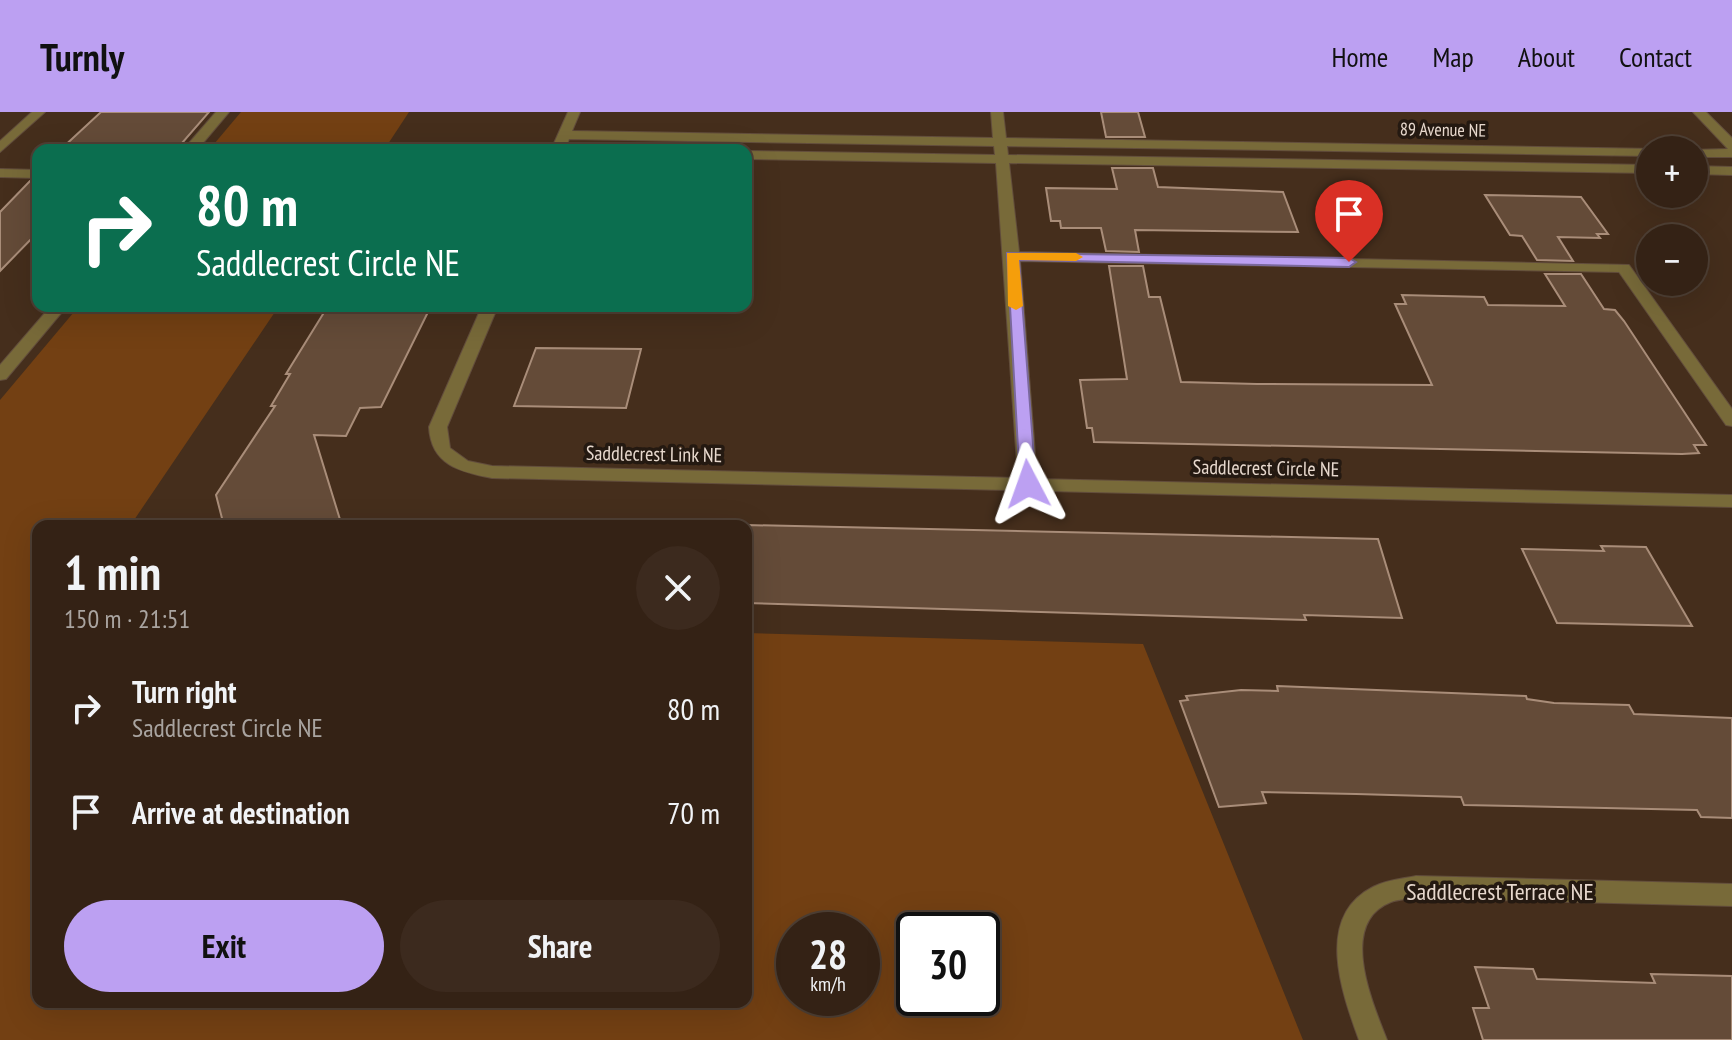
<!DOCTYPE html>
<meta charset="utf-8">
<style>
body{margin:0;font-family:"PT Sans Narrow",sans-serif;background:#3c2a1e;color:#f1f3f6;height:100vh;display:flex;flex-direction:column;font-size:30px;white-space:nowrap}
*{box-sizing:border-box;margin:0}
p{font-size:26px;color:#a9a4a0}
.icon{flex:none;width:44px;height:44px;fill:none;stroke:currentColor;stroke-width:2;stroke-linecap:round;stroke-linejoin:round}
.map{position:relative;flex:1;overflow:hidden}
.side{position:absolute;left:32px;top:408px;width:720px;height:488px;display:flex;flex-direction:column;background:#342215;border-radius:16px;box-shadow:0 8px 32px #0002,0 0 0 2px #4e3f34}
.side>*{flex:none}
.guide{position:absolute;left:32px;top:32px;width:720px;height:168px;border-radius:16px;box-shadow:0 8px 32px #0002,0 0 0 2px #4e3f34;background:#0b6e4f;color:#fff;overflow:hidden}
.tools{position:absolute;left:1636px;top:24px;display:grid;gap:16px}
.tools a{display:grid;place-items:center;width:72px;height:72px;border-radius:50%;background:#342215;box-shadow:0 8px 32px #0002,0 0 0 2px #4e3f34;font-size:40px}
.speed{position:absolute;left:776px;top:800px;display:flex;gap:16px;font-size:40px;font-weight:700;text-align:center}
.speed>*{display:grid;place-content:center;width:104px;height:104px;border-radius:50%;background:#342215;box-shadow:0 8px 32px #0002,0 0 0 2px #4e3f34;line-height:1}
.speed small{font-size:20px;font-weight:400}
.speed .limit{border:4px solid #111;border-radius:12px;background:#fff;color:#111}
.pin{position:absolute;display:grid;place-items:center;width:68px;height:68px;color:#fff;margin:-82px -34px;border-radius:50% 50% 50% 0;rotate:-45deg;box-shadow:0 0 8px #0007}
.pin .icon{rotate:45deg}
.me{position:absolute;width:88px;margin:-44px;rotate:356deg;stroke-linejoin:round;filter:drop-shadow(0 0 6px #0008)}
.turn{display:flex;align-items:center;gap:28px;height:168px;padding:0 32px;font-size:36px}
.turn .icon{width:104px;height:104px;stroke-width:2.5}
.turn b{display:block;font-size:56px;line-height:68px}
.round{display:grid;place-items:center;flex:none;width:84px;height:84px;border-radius:42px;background:#3c2a1e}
.overview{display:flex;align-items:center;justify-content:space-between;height:136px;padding:0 32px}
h1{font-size:48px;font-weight:700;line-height:60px}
.action{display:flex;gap:16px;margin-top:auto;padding:16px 32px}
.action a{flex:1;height:92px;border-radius:48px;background:#bca0f2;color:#111;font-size:32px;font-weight:700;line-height:92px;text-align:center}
.action a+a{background:#3c2a1e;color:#f1f3f6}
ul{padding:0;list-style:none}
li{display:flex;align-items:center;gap:24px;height:104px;padding:0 32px}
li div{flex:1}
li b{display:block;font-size:30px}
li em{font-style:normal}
header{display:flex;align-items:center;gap:48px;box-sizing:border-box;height:112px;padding:0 40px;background:#bca0f2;color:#111}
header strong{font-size:38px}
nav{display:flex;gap:44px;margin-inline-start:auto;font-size:28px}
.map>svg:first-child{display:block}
</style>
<header>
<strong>Turnly</strong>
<nav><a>Home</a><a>Map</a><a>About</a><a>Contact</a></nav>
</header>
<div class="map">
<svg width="1732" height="928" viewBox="0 0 1732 928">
<rect width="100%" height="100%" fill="#452e1c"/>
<g fill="#734013" fill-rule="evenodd">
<polygon points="241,0 409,0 384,38 209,38"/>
<path d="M79,194H279L130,414H38V890H746V521L1143,532L1303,928H0V288ZM794,818H862V886H794ZM914,818H982V886H914Z"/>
</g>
<g fill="#644b38" stroke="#a98d79" stroke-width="2">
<polygon points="101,0 209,0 176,38 60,38"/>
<polygon points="1101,0 1138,0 1145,25 1106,25"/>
<polygon points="1112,56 1153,56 1158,75 1283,80 1298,120 1135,118 1139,140 1106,139 1101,116 1061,116 1060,109 1051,109 1046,76 1117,77"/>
<polygon points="30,69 38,69 38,120 0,159 0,100"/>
<polygon points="1485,83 1581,85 1608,122 1597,122 1600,126 1558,125 1573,149 1537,148 1522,124 1510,123"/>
<polygon points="1109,154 1143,154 1149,185 1160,185 1181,270 1257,272 1432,273 1395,192 1406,192 1402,183 1484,185 1488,193 1565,194 1545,162 1581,162 1604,197 1615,198 1624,209 1706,333 1694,333 1699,341 1682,342 1094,330 1092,316 1087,316 1080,268 1127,267"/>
<polygon points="328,194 431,194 381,295 360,296 346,324 314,323 342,414 224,414 216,383 275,294 271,294 290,262 286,262"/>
<polygon points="536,236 641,237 626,296 514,294"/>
<polygon points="746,413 1378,427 1402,506 1304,503 1306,508 746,491"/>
<polygon points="1601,434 1646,435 1692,514 1557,511 1522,437 1604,439"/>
<polygon points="1277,574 1526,584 1527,587 1554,591 1629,593 1634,602 1732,606 1732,706 1701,705 1697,698 1464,693 1461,685 1356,682 1262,680 1266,691 1219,695 1180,589 1188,588 1186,584 1241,578 1278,579"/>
<polygon points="1475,855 1533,857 1537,867 1655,871 1651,862 1732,864 1732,928 1483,928 1473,896 1489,896"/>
</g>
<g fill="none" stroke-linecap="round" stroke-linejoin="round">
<defs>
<g id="minor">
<polygon points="32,0 45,0 0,40 0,29"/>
<polygon points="216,0 229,0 197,38 183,38"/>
<path d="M568,0H580L572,19L993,26L991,0H1003L1006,26L1655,37L1650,38V44L1007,34L1008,43L1650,53V61L1009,51L1019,140L1629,153L1732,297V314L1726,313L1619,160L1020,149L1037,367L1732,383V395L492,366C460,360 431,353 429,315L482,194H498L447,315L450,336L468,349L492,354L1018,366L996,51L746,47V39L995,43L994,34L569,27L565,38H551Z"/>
<polygon points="1693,0 1706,0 1732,26 1732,45 1694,45 1694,38 1690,38 1728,37"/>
<polygon points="1694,54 1732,55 1732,63 1694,62"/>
<polygon points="0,57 38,58 38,66 0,65"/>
<polygon points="51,194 67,194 6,267 0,268 0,253"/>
<path d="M1416,764L1732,772V794L1416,786C1408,787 1398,787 1391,790C1337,811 1373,892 1387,928H1359C1342,881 1314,805 1373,775C1386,768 1402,767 1416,764Z"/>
</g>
</defs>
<use href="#minor" stroke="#624d3c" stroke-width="2"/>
<use href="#minor" fill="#786a39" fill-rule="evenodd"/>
</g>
<polygon fill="#bca0f2" stroke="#7a689d" stroke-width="2" points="1007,141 1349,146 1356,150 1349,155 1019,148 1036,372 1028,378 1020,372"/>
<polygon fill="#f59e0b" points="1007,141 1076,141 1083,145 1076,149 1019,148 1023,194 1016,198 1008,194"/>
<g text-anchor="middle" stroke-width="7" stroke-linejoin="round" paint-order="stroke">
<g font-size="18" fill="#e7d8cd" stroke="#241911">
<text transform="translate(1443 18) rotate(1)" y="6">89 Avenue NE</text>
</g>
<g font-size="20" fill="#e7d8cd" stroke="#241911">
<text transform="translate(654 342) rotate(1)" y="7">Saddlecrest Link NE</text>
<text transform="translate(1266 356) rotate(1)" y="7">Saddlecrest Circle NE</text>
</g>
<g font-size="24" fill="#e7d8cd" stroke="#241911">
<text x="1500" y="788">Saddlecrest Terrace NE</text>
</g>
</g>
</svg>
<div class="tools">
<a>+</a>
<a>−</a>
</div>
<div class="speed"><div>28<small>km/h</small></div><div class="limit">30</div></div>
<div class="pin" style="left:1349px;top:150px;background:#d93025"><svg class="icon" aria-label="arrive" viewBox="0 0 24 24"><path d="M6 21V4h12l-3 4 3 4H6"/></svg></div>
<svg class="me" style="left:1028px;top:372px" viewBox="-20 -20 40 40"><path d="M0-17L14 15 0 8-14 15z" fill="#bca0f2" stroke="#fff" stroke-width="4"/></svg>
<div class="guide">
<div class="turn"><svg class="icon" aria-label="right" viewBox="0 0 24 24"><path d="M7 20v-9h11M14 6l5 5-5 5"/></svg><div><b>80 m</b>Saddlecrest Circle NE</div></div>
</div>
<section class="side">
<div class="overview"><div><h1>1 min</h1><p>150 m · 21:51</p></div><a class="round"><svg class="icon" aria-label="close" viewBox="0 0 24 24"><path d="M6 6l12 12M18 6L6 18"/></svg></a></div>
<ul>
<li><svg class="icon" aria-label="right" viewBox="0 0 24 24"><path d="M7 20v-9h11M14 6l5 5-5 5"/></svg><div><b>Turn right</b><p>Saddlecrest Circle NE</p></div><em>80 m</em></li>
<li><svg class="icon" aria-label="arrive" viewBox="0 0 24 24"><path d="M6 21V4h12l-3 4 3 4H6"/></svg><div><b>Arrive at destination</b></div><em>70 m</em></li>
</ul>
<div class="action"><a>Exit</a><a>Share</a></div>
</section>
</div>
